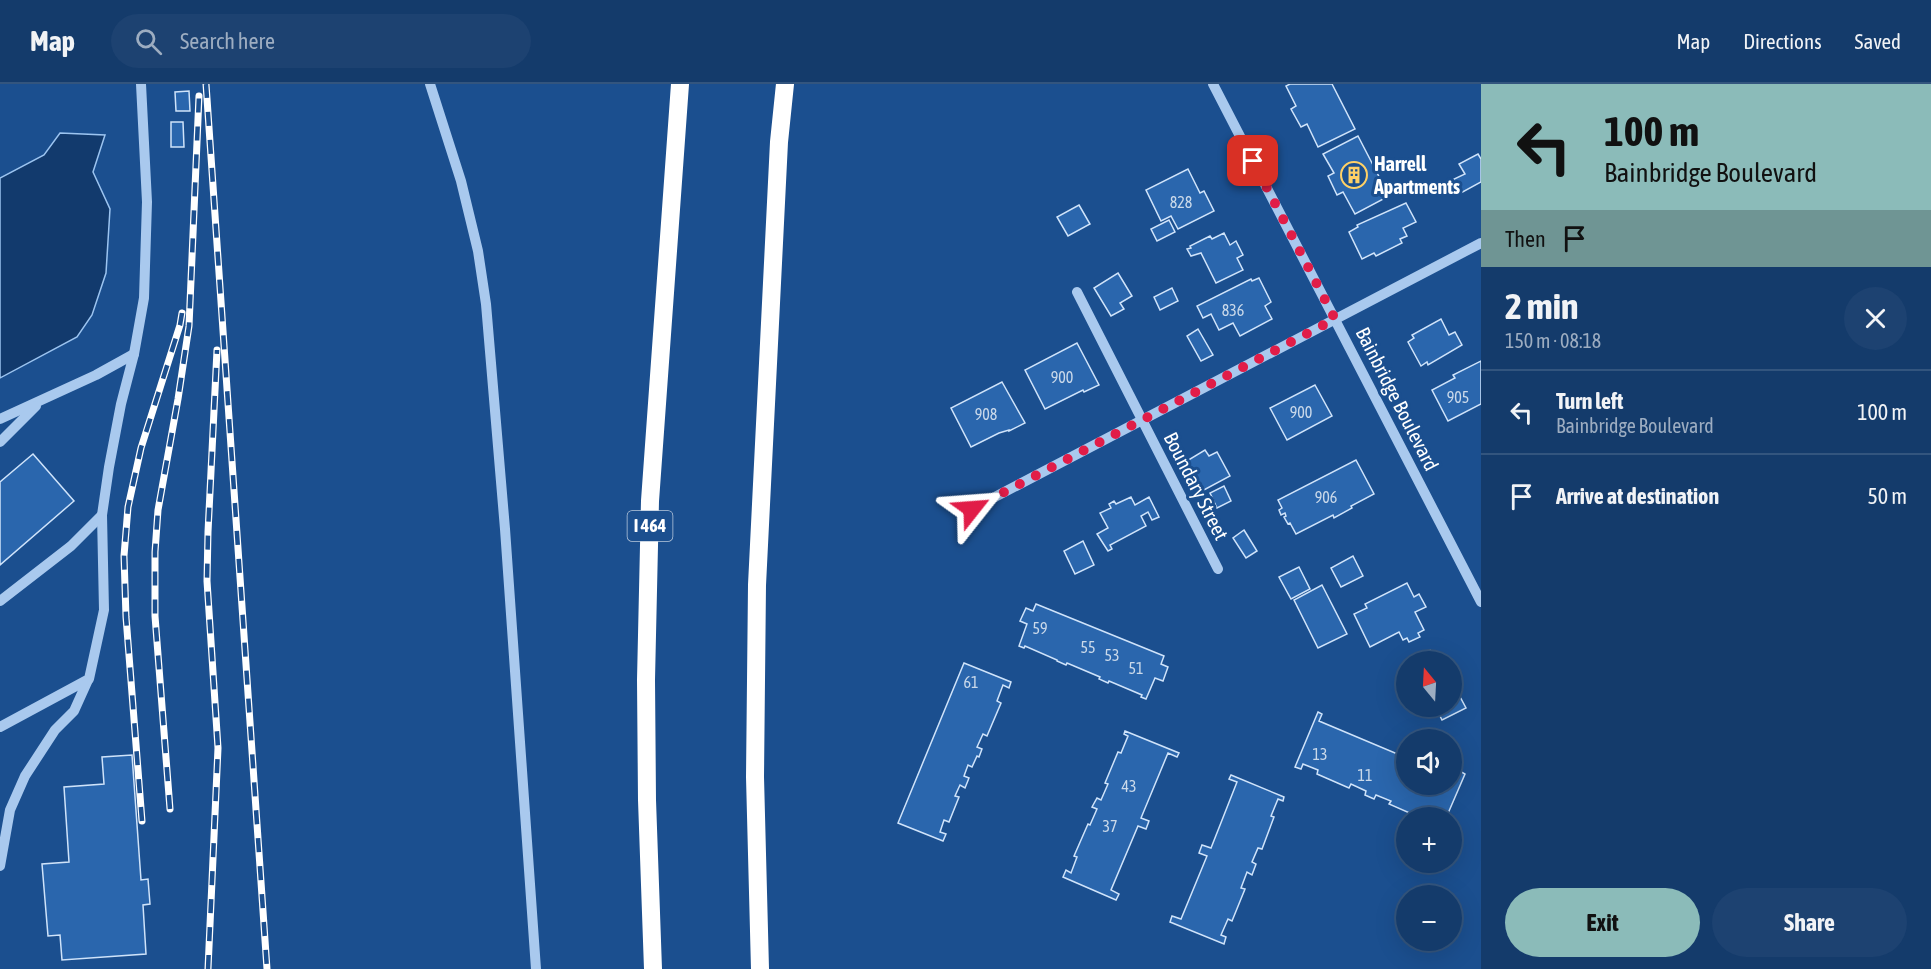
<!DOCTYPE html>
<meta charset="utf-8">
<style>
body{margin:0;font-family:"Asap Condensed",sans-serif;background:#1d4271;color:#f1f3f6;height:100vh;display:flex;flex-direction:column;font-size:22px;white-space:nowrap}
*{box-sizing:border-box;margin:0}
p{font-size:20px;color:#9dadc1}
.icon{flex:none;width:33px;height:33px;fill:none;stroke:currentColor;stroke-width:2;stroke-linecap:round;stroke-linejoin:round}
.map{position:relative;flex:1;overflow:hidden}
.drawer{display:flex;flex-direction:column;background:#143b6b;width:450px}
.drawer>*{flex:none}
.guide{background:#8bbbb9;color:#111;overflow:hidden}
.needle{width:39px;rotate:342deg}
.tools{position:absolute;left:1396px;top:567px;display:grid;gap:12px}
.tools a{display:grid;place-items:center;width:66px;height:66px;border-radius:50%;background:#143b6b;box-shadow:0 6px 24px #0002,0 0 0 2px #33557e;font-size:30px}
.pin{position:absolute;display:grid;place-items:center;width:51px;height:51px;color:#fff;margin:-26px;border-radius:12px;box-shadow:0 3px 9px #0006}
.me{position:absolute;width:66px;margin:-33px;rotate:62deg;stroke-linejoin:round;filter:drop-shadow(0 0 4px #0008)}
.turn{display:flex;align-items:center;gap:21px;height:126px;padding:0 24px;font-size:27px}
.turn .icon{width:78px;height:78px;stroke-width:2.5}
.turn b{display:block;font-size:42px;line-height:51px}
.then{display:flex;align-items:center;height:57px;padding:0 24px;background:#0003;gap:12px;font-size:22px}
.round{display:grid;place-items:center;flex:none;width:63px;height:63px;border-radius:32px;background:#1d4271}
.head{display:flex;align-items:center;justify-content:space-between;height:102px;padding:0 24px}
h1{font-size:36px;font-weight:700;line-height:45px}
.button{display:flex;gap:12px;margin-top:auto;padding:12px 24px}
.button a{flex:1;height:69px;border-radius:36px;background:#8bbbb9;color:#111;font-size:24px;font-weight:700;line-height:69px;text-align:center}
.button a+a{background:#1d4271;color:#f1f3f6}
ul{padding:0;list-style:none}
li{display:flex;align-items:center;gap:18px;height:84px;padding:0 24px;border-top:2px solid #33557e}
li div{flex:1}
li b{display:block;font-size:22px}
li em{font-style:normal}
header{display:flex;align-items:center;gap:36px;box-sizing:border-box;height:84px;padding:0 30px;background:#143b6b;border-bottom:2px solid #33557e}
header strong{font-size:28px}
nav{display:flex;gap:33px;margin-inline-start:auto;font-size:21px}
.search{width:420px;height:54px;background:#1d4271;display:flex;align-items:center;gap:15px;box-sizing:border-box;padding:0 21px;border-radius:33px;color:#9dadc1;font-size:22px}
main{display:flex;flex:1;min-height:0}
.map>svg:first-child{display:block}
</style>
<header>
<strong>Map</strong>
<div class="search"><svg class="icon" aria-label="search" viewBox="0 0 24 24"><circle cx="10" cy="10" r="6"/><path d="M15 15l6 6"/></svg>Search here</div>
<nav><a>Map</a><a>Directions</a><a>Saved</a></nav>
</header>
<main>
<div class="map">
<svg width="1481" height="885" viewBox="0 0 1481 885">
<rect width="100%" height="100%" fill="#1b4f8f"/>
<polygon fill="#123a6d" stroke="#9cc4f0" stroke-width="1.5" points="60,49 105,51 93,88 110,125 106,189 92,231 77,253 0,294 0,94 44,71"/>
<g fill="#2a66ad" stroke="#cfe3fa" stroke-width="1.5">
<polygon points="1290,0 1332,0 1355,45 1318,63 1307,40 1301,43 1291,25 1296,22 1286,2"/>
<polygon points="189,7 190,27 176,27 175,8"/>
<polygon points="171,38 183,38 184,63 171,63"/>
<polygon points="1358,52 1389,112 1355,130 1343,108 1337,111 1328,92 1334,89 1323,70"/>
<polygon points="1478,70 1481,75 1481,98 1459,110 1452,96 1465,90 1459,80"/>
<polygon points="1188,85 1200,109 1204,107 1214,127 1178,145 1171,132 1161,137 1146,106"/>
<polygon points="1406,119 1416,138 1403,144 1407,152 1400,155 1402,159 1376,172 1374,169 1362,175 1349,148 1358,143 1357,141"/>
<polygon points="1079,121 1090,140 1068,152 1057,133"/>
<polygon points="1169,136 1175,148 1157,157 1151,145"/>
<polygon points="1224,149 1230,161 1236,157 1243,171 1237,174 1243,186 1216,199 1201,169 1191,172 1187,165 1191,164 1190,162 1210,152 1212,155"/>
<polygon points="1118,189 1132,212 1120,219 1124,225 1111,232 1094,204"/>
<polygon points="1259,194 1271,218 1265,222 1272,235 1240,252 1233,239 1219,246 1211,230 1203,234 1197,222 1251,195 1252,197"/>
<polygon points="1172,204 1178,217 1160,226 1154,213"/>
<polygon points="1441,235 1449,251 1455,248 1462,261 1428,281 1427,278 1421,282 1408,258 1414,254 1412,251"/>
<polygon points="1198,245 1213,271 1201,277 1187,252"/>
<polygon points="1077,259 1099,301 1084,308 1083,306 1045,325 1025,286"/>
<polygon points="1481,277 1481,320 1448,337 1432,306 1455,294 1453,291"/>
<polygon points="1002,298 1025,339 1009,347 1009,346 999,349 971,363 951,324"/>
<polygon points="1315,301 1332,332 1287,356 1270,324"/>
<polygon points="1181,365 1187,377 1205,366 1209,372 1217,368 1230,392 1202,407 1188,383 1185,385 1182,380 1177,368"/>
<polygon points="33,370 74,417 0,481 0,398"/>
<polygon points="1356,376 1374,410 1351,422 1352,424 1334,434 1333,431 1296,450 1290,439 1288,440 1284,433 1286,432 1285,429 1281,431 1279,426 1282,424 1278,416"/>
<polygon points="1224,402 1231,417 1217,424 1210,409"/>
<polygon points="1131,413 1135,421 1149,413 1159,433 1152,436 1148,428 1141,432 1146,442 1110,461 1112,465 1108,467 1097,450 1108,444 1100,429 1111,424 1109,420 1114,417 1116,420"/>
<polygon points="1244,446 1257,467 1246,474 1233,454"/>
<polygon points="1083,457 1094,481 1075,490 1064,467"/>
<polygon points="1353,472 1363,492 1341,503 1331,484"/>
<polygon points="1299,483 1310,505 1291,515 1279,493"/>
<polygon points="1407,499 1414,513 1419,510 1426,523 1415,528 1424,546 1418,549 1420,553 1409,558 1407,554 1403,556 1399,548 1370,563 1354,530 1367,524 1365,520"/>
<polygon points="1322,501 1347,550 1318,564 1294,516"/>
<polygon points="1036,520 1164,572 1161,580 1168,583 1163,597 1155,594 1146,615 1141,613 1142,611 1109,597 1108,599 1099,595 1100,593 1067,579 1066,581 1057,577 1057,576 1025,562 1024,564 1019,562 1027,540 1020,537 1026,524 1033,527"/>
<polygon points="1430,566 1435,578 1409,578 1408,577"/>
<polygon points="964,579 1011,598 1009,604 1003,601 997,617 1001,619 987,652 983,650 977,663 982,665 979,673 977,672 972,683 968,681 964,692 969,694 965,704 960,701 955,712 959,713 949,738 944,736 940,748 946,750 943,757 898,739"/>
<polygon points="1453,584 1458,594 1454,595 1460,607 1458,609 1466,624 1442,636 1435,622 1452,622"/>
<polygon points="1318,628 1322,630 1319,637 1407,674 1407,700 1452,700 1452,693 1456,695 1460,687 1465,690 1446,734 1431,734 1423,730 1421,734 1389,720 1391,717 1376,711 1374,715 1365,711 1366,707 1351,700 1349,704 1317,690 1318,686 1303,680 1301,685 1295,683"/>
<polygon points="1125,647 1179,669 1177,673 1168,669 1141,734 1149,737 1146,745 1138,742 1111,806 1119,810 1116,816 1063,793 1066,786 1071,789 1077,773 1074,772 1088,740 1090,741 1097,725 1092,723 1097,714 1101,716 1108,700 1105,699 1118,668 1121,669 1128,652 1124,650"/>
<polygon points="132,671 141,796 148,795 150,820 143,821 146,870 62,876 60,851 48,852 42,780 69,778 64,703 104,700 102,673"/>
<polygon points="1231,691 1284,713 1283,717 1278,715 1271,732 1274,733 1262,765 1258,764 1252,778 1256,780 1252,791 1247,788 1241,804 1245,805 1232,837 1228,835 1221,851 1226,853 1224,860 1170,838 1172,832 1181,835 1207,772 1199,769 1202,761 1211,764 1237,698 1229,695"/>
</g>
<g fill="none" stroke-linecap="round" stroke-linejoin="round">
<g stroke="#a9c9ee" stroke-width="10">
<polyline points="430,0 461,97 478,167 486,220 505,445 536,885"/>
<polyline points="1213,0 1481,518"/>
<polyline points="1077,208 1218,485"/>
<polyline points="0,335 96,291 134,270"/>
<polyline points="0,358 36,322"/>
<polyline points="972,425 1481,159"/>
<polyline points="0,517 71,462 102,431"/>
<polyline points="0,643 89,595 104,526 102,431 109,383 121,320 134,270 144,214 147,118 141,0"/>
<polyline points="0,782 10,726 25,692 55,646 74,627 88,596"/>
</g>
<g stroke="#fff" stroke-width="18">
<polyline points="653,885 647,716 646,596 650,417 680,0"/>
<polyline points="760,885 755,693 757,501 779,58 785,0"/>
</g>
<defs>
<g id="rail">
<polyline points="206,0 267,885"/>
<polyline points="170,725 155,532 155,468 158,426 178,315 189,242 199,12"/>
<polyline points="142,737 126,533 124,472 128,423 141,364 180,241 182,229"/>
<polyline points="208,885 218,664 207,497 208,448 217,266"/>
</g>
</defs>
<use href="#rail" stroke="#fff" stroke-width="7"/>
<use href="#rail" stroke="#1b4f8f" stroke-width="4.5" stroke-dasharray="14" stroke-linecap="butt"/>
</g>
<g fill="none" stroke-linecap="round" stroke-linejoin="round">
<polyline stroke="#e11d48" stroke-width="10" stroke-dasharray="0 18" points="972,425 1335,235 1253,77"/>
</g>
<defs>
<symbol id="building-ring" viewBox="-11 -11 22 22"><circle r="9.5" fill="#1b4f8f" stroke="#ffd166" stroke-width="1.5"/><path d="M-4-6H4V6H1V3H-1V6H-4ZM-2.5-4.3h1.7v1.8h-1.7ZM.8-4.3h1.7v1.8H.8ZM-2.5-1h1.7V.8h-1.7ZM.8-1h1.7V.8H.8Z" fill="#ffd166"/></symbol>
</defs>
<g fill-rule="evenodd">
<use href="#building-ring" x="1339" y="76" width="30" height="30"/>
</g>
<g text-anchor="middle" stroke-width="6" stroke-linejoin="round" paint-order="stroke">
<g font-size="16" fill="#cad9ea">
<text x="1181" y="124">828</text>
<text x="1233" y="232">836</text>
<text x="1062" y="299">900</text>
<text x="1458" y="319">905</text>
<text x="1301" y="334">900</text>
<text x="986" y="336">908</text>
<text x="1326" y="419">906</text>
<text x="1040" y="550">59</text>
<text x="1088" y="569">55</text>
<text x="1112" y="577">53</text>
<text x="1136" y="590">51</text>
<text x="971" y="604">61</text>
<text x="1320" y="676">13</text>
<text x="1365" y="697">11</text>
<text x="1129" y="708">43</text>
<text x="1110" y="748">37</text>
</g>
<rect fill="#1b4f8f" stroke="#bbcadd" stroke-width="1.5" x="627.5" y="427" width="45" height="30" rx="4.5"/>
<g font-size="18" font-weight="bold" fill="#fff">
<text x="650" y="448">I 464</text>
</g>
<g font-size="20" font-weight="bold" fill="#fff" stroke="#1b4f8f" text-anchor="start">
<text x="1374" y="87">Harrell<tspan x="1374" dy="23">Apartments</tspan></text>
</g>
<g font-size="20" fill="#fff" stroke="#1b4f8f">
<text transform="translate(1397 315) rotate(63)" y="7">Bainbridge Boulevard</text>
<text transform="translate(1196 402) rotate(63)" y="7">Boundary Street</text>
</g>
</g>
</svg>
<div class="tools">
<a><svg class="needle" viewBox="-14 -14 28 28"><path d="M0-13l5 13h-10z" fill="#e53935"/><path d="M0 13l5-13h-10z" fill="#9dadc1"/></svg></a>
<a><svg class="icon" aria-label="sound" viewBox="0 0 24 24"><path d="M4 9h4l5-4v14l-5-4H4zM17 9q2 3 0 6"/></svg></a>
<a>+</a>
<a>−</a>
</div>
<div class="pin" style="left:1253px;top:77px;background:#d93025"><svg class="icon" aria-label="arrive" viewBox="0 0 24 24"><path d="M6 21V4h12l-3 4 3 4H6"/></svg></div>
<svg class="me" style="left:972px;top:425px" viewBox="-20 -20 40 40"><path d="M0-17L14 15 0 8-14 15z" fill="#e11d48" stroke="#fff" stroke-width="4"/></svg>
</div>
<section class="drawer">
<div class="guide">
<div class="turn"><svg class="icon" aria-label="left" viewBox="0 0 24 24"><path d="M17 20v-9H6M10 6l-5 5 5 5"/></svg><div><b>100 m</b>Bainbridge Boulevard</div></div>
<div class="then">Then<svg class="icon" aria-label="arrive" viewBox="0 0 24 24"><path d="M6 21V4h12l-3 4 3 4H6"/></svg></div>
</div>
<div class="head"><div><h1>2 min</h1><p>150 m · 08:18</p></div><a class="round"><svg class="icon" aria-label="close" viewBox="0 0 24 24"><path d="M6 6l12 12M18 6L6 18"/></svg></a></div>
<ul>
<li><svg class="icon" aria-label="left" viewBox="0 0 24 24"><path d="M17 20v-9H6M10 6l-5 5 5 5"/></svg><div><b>Turn left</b><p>Bainbridge Boulevard</p></div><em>100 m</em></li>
<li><svg class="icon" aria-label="arrive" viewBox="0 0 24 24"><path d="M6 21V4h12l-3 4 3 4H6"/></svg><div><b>Arrive at destination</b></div><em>50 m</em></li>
</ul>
<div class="button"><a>Exit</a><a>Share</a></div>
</section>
</main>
